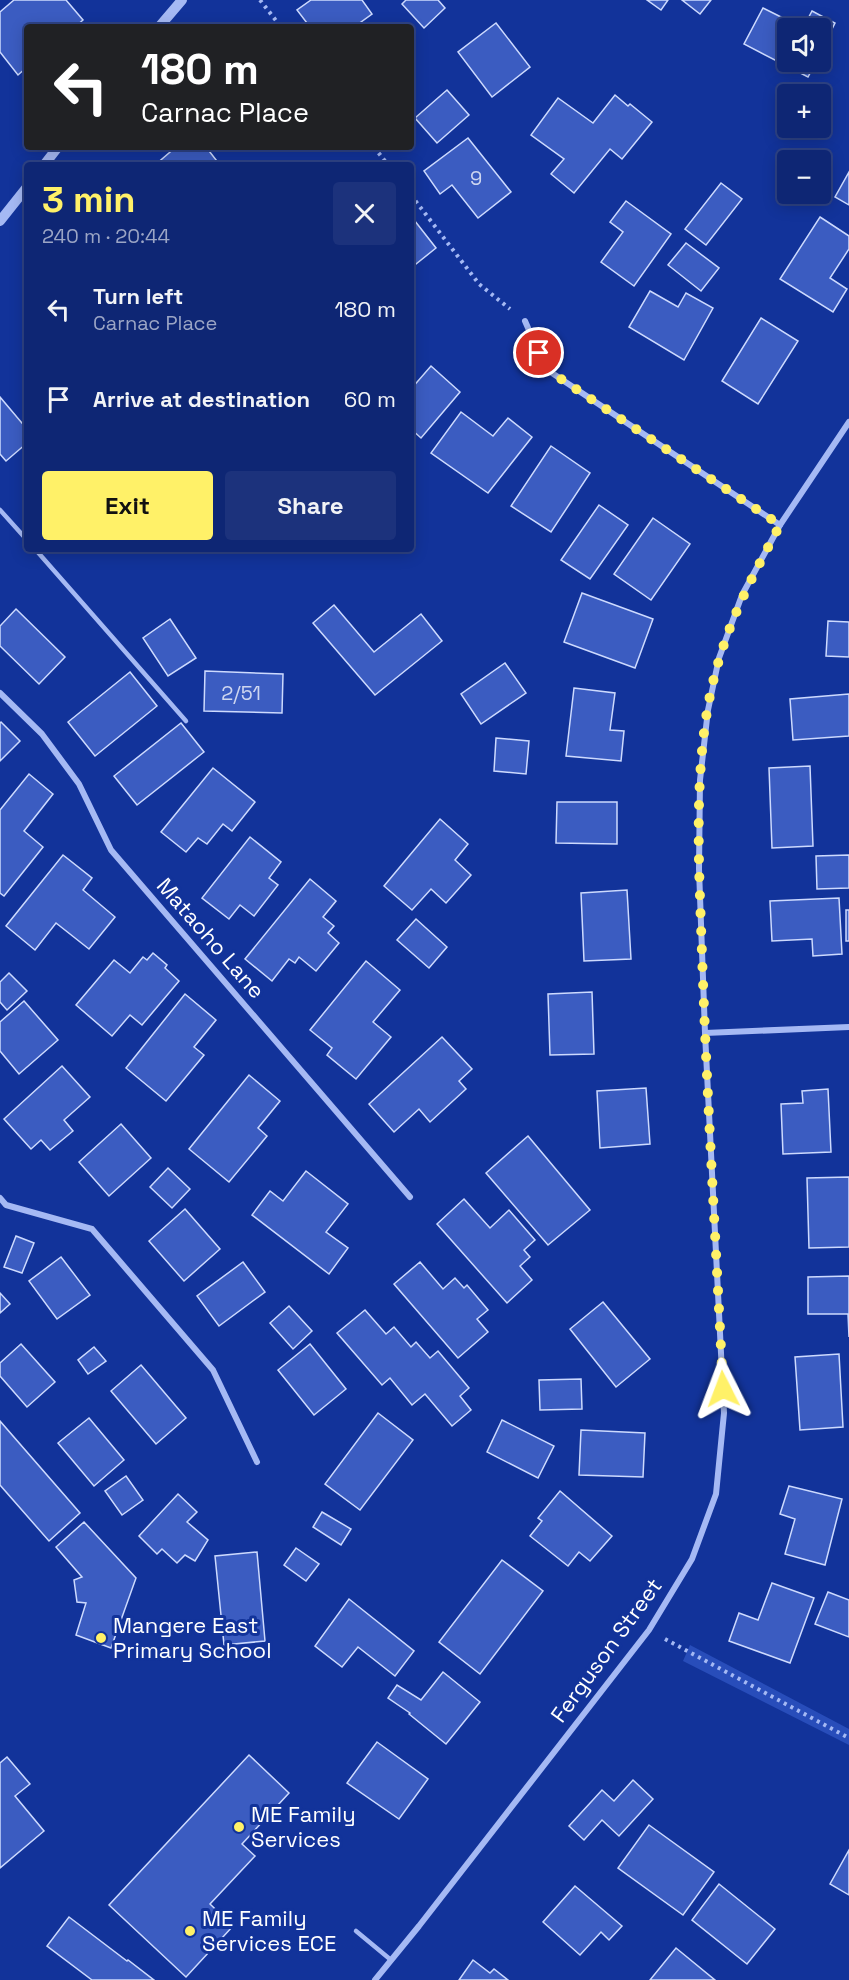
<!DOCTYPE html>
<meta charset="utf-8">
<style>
body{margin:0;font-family:"Space Grotesk",sans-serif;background:#1c327c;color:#f1f3f6;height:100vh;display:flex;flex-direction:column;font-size:22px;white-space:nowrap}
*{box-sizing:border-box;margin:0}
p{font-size:20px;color:#9ba5c5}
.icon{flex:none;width:33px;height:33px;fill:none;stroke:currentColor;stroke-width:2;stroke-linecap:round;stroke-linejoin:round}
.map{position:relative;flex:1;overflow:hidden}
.details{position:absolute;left:24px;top:162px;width:390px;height:390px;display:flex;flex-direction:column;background:#0e2674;border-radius:6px;box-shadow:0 3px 15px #0003,0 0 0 2px #2e4386}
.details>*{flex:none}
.top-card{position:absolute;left:24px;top:24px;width:390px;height:126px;border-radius:6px;box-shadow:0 3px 15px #0003,0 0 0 2px #2e4386;background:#202124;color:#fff;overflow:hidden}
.fabs{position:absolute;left:777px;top:18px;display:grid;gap:12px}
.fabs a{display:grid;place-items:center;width:54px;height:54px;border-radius:6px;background:#0e2674;box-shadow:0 3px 15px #0003,0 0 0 2px #2e4386;font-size:30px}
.pin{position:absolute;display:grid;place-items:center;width:51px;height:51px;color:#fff;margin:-26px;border:3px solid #fff;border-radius:50%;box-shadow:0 2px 6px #0007}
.me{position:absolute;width:66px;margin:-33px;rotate:357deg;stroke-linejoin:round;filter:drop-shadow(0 0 4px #0008)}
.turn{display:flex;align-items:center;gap:21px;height:126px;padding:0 18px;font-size:27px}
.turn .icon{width:78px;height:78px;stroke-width:2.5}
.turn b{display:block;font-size:42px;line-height:51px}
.round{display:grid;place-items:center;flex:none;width:63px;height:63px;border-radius:6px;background:#1c327c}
.summary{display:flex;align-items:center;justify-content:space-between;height:102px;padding:0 18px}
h1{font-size:36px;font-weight:700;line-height:45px;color:#fff168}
.action{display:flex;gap:12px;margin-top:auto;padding:12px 18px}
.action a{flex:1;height:69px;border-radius:6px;background:#fff168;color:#111;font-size:24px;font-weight:700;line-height:69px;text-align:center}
.action a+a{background:#1c327c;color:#f1f3f6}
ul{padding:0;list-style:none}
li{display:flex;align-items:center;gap:18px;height:90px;padding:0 18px}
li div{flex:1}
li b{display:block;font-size:22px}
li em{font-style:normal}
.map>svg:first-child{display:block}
</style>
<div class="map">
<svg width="849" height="1980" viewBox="0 0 849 1980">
<rect width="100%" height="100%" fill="#12339a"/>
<polygon fill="#284dba" points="690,1645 849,1729 849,1745 683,1661"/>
<g fill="#3b5cc1" stroke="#cddafe" stroke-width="1.5">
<polygon points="14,0 66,0 83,20 75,27 27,27 27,67 18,75 0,52 0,12"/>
<polygon points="311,0 362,0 372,14 354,27 310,27 297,10"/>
<polygon points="406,0 438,0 445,8 424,28 402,4"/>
<polygon points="647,0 668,0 661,10"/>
<polygon points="682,0 711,0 700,14"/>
<polygon points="763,8 803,28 788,28 788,62 816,62 808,77 744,44"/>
<polygon points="812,11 835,23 820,53 820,28 803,28"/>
<polygon points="496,23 530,67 492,97 458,52"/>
<polygon points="447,90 469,115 437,143 415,118"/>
<polygon points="615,95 628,106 630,104 652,122 622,159 610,149 574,193 551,174 564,159 531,135 558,98 593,123"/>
<polygon points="468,138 511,192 478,218 452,185 440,194 424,171"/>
<polygon points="176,147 206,147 220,165 155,165"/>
<polygon points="849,172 849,205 835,197"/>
<polygon points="721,183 742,199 706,245 685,229"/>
<polygon points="626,201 671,234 634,286 601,262 623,232 610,222"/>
<polygon points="411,216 436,248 411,268"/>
<polygon points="820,217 849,236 849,249 830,278 847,289 833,312 780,279"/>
<polygon points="686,243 719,268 701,291 668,265"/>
<polygon points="650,291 678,307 686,293 713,308 684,360 629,327"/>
<polygon points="761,318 798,341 758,404 722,381"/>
<polygon points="431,366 460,392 421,438 411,429 411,389"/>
<polygon points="0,397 27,429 27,443 6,461 0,454"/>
<polygon points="461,412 493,436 508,418 532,437 488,493 431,453"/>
<polygon points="551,446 590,473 551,532 511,506"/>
<polygon points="599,505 628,525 590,579 561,560"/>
<polygon points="653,518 690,544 651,600 614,574"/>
<polygon points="582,593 653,619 635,668 564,642"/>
<polygon points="334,605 374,652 421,614 442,641 375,695 313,623"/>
<polygon points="16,609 65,657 39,684 0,646 0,626"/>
<polygon points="170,619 196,658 168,676 143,638"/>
<polygon points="828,621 849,622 849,657 826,656"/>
<polygon points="505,663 526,693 481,724 461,694"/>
<polygon points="205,671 283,674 282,713 204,711"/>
<polygon points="130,672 157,706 95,756 68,722"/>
<polygon points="574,688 615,693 610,730 624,731 621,761 566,756"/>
<polygon points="849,694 849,736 793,740 790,699"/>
<polygon points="1,722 20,741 0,761 0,723"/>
<polygon points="181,723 204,752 137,805 114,776"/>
<polygon points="496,738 529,741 526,774 494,771"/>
<polygon points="810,766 813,846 772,848 769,768"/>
<polygon points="213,768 255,802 232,831 223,824 207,844 198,838 186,852 161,832"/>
<polygon points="29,774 53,794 24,831 43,847 4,896 0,893 0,810"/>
<polygon points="557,802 617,802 617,844 556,843"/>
<polygon points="440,819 468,844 455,860 471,875 446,903 431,889 412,910 384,886"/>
<polygon points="250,837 281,862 269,878 278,885 254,916 240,905 229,919 202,898"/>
<polygon points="63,855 92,878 83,890 115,917 89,949 56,923 35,950 6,926"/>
<polygon points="849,855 849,888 817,889 816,856"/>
<polygon points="310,879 336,901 323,917 334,926 328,933 339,943 316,971 299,957 295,963 289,959 272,981 245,959"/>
<polygon points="627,890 631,959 584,961 581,893"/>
<polygon points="839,898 842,954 813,956 812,939 772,941 770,901"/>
<rect x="846" y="910" width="3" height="31"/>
<polygon points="416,919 447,947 429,968 397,940"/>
<polygon points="153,953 167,965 165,968 179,981 142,1025 130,1015 112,1036 76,1005 114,960 130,973 143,957 147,960"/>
<polygon points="366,961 400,990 373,1022 391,1037 356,1079 327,1055 332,1048 310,1030"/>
<polygon points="9,973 27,991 7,1010 0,1002 0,982"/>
<polygon points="592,992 594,1054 550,1055 548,994"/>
<polygon points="185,994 216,1020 194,1047 204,1055 166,1101 126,1068"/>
<polygon points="24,1001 58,1040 19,1074 0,1051 0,1022"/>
<polygon points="442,1037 472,1069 459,1081 466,1089 430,1122 419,1109 394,1132 369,1104"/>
<polygon points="62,1066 90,1097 64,1120 73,1131 50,1150 41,1140 31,1149 4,1119"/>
<polygon points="249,1075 280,1101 258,1128 267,1136 229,1182 189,1149"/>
<polygon points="646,1088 650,1144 600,1148 597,1091"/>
<polygon points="828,1089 831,1152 783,1154 781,1104 803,1103 802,1091"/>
<polygon points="121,1124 151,1158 109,1196 79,1162"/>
<polygon points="528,1136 590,1210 548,1245 486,1173"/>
<polygon points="168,1168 190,1189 172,1208 150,1187"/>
<polygon points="306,1171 348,1204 326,1232 348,1248 329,1274 252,1215 270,1191 283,1201"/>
<polygon points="849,1177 849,1247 809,1248 807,1178"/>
<polygon points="464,1199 490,1228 509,1210 535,1240 524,1250 530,1257 520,1266 532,1280 507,1303 437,1224"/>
<polygon points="185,1209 220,1249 184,1281 149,1241"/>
<polygon points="16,1236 34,1243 22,1273 4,1267"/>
<polygon points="61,1257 90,1295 57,1319 29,1281"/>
<polygon points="243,1262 265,1292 219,1326 197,1296"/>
<polygon points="420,1262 443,1289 455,1278 464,1288 467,1285 488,1310 477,1319 488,1332 458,1358 394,1284"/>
<polygon points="849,1276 849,1337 848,1314 808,1314 808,1277"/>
<polygon points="0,1293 10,1304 0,1313"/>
<polygon points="603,1302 650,1359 616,1387 570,1329"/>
<polygon points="289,1306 312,1331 293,1349 270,1323"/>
<polygon points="365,1310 386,1334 394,1327 411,1347 416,1342 430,1358 438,1351 469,1388 460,1396 471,1410 452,1426 425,1394 412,1405 390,1378 382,1385 337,1333"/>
<polygon points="21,1344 55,1382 27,1407 0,1376 0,1363"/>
<polygon points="310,1344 346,1389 314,1415 278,1370"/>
<polygon points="94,1347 106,1361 88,1374 78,1360"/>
<polygon points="839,1354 843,1427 800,1430 795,1357"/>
<polygon points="141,1365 186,1418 156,1444 111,1391"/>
<polygon points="581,1379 582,1409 540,1410 539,1380"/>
<polygon points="378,1413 413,1440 360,1510 325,1484"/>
<polygon points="89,1418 124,1460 94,1486 58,1443"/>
<polygon points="502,1420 554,1446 538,1478 487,1452"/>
<polygon points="0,1421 80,1513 49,1541 0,1485"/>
<polygon points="581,1430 645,1433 643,1477 579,1475"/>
<polygon points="126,1476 143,1500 122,1515 105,1491"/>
<polygon points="789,1486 842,1499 825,1565 785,1554 795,1519 780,1514"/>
<polygon points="560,1491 612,1536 590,1561 579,1552 568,1566 530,1536 542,1521 538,1518"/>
<polygon points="178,1494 197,1512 187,1522 208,1540 195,1561 185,1555 177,1563 162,1549 157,1554 139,1536"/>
<polygon points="322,1512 351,1529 341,1545 313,1527"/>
<polygon points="84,1522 136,1578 111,1648 76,1635 86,1603 77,1602 74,1580 82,1577 56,1547"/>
<polygon points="296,1548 319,1564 306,1581 284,1565"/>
<polygon points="257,1552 265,1641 224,1645 215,1556"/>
<polygon points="502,1560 543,1591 480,1674 439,1642"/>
<polygon points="772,1583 814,1598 790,1663 729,1641 739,1613 758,1620"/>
<polygon points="828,1592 849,1600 849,1637 815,1624"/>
<polygon points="349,1599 414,1651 395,1676 358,1647 342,1667 315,1646"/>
<polygon points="443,1672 480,1702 446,1744 409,1714 410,1713 388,1698 397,1685 421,1700"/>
<polygon points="377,1742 428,1779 399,1819 347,1783"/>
<polygon points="249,1755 289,1793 242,1844 255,1856 210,1904 233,1926 186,1977 109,1905"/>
<polygon points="7,1757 30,1784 15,1796 44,1831 0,1868 0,1763"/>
<polygon points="633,1780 653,1799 619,1836 602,1820 584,1840 569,1826 602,1790 614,1801"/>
<polygon points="649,1825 714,1872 683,1915 618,1868"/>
<polygon points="849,1850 849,1895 830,1884"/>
<polygon points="719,1884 775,1929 747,1964 692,1920"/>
<polygon points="575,1886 622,1926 609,1940 601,1932 580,1955 543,1922"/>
<polygon points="69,1917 127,1961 128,1960 154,1980 92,1980 47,1946"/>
<polygon points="676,1948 715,1980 650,1980"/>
<polygon points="473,1960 490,1973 494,1969 508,1980 459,1980"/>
</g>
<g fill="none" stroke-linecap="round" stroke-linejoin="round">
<g stroke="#a5b9f4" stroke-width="4" stroke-dasharray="3 4.5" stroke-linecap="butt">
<polyline points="260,0 281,27"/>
<polyline points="374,147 388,165"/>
<polyline points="411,195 479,284 510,309"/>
<polyline points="665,1639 849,1738"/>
</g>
<g stroke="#a5b9f4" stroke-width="4.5">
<polyline points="0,510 27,540"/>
<polyline points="35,549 186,721"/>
<polyline points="356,1931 391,1960"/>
</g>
<g stroke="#a5b9f4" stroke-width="6">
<polyline points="525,321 546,369 780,525"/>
<polyline points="0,693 42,734 79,784 111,850 410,1197"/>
<polyline points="705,1033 849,1027"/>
<polyline points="0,1198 6,1205 92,1229 213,1370 257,1462"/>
<polyline points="375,1980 419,1926 649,1630 692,1559 716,1494 724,1413 705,1033 699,869 700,780 708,710 719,658 742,595 780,525 849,422"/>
</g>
<g stroke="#a5b9f4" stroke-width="10">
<polyline points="159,27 182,0"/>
<polyline points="44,165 58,147"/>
<polyline points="0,221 27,187"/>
</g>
</g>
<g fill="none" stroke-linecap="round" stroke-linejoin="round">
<path stroke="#fff168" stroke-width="10" stroke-dasharray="0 18" d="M539,353L546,369L780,525C757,568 734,610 720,657C691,747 699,861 702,954C707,1099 716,1244 723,1389"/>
</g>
<g fill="#fff168" stroke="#12339a" stroke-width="2">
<circle cx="101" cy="1638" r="6"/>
<circle cx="239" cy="1827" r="6"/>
<circle cx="190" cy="1931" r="6"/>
</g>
<g text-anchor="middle" stroke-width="6" stroke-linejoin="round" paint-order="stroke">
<g font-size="20" fill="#ced6f0">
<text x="476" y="185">9</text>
<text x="241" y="700">2/51</text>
</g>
<g font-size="22" fill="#fff" stroke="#12339a">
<text transform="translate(211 938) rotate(49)" y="8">Mataoho Lane</text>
<text transform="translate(606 1650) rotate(-54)" y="8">Ferguson Street</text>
</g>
<g font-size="22" fill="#fff" stroke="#12339a" text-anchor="start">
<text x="113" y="1633">Mangere East<tspan x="113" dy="25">Primary School</tspan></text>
<text x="251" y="1822">ME Family<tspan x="251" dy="25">Services</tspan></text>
<text x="202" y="1926">ME Family<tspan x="202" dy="25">Services ECE</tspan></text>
</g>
</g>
</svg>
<div class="fabs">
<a><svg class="icon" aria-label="sound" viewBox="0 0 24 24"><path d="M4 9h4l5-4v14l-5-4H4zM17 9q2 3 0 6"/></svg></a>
<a>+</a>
<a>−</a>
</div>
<div class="pin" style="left:539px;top:353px;background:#d93025"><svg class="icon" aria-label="arrive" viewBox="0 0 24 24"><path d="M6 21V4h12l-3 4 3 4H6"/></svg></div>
<svg class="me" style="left:723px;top:1389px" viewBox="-20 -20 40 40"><path d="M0-17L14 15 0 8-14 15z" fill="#fff168" stroke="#fff" stroke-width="4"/></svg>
<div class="top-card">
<div class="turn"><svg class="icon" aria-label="left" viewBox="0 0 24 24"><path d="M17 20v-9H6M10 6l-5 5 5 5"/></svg><div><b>180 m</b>Carnac Place</div></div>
</div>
<section class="details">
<div class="summary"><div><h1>3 min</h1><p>240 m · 20:44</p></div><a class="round"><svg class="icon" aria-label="close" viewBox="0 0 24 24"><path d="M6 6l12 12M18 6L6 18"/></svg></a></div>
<ul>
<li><svg class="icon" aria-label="left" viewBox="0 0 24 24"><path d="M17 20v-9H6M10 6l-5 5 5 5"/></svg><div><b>Turn left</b><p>Carnac Place</p></div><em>180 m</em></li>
<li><svg class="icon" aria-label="arrive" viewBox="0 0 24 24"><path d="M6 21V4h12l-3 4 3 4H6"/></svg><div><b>Arrive at destination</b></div><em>60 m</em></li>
</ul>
<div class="action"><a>Exit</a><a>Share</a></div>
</section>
</div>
